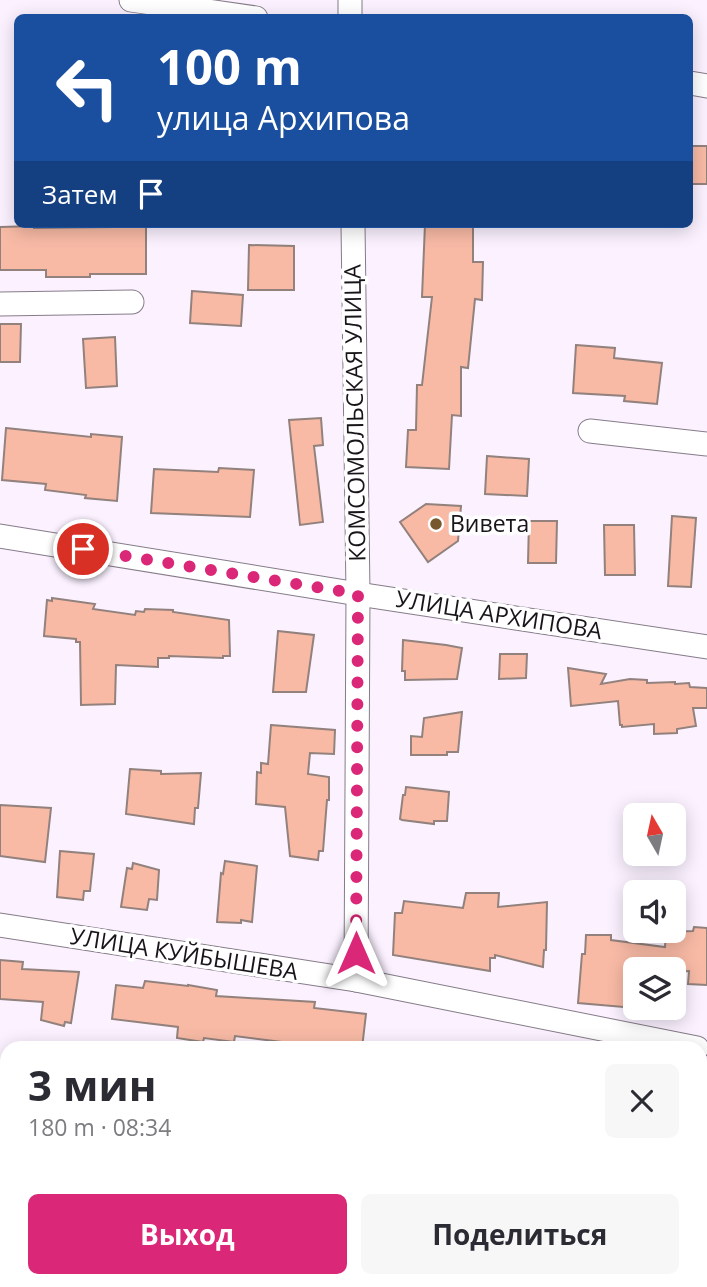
<!DOCTYPE html>
<html lang="ru">
<meta charset="utf-8">
<style>
body{margin:0;font-family:"Open Sans",sans-serif;background:#f7f7f7;color:#2b2b33;height:100vh;display:flex;flex-direction:column;font-size:26px;white-space:nowrap}
*{box-sizing:border-box;margin:0}
p{font-size:23px;color:#7c7c81}
.icon{flex:none;width:38px;height:38px;fill:none;stroke:currentColor;stroke-width:2;stroke-linecap:round;stroke-linejoin:round}
.map{position:relative;flex:1;overflow:hidden}
.details{position:absolute;left:0px;top:1041px;width:707px;height:247px;display:flex;flex-direction:column;background:#fff;border-radius:21px 21px 0 0;box-shadow:0 4px 18px #0003}
.details>*{flex:none}
.guide{position:absolute;left:14px;top:14px;width:679px;height:214px;border-radius:10px;box-shadow:0 4px 18px #0003;background:#1a4fa0;color:#fff;overflow:hidden}
.needle{width:46px;rotate:351deg}
.controls{position:absolute;left:623px;top:803px;display:grid;gap:14px}
.controls a{display:grid;place-items:center;width:63px;height:63px;border-radius:10px;background:#fff;box-shadow:0 4px 18px #0003;font-size:35px}
.pin{position:absolute;display:grid;place-items:center;width:60px;height:60px;color:#fff;margin:-30px;border:4px solid #fff;border-radius:50%;box-shadow:0 2px 7px #0007}
.me{position:absolute;width:77px;margin:-38px;rotate:0deg;stroke-linejoin:round;filter:drop-shadow(0 0 5px #0008)}
.turn{display:flex;align-items:center;gap:24px;height:147px;padding:0 28px;font-size:32px}
.turn .icon{width:91px;height:91px;stroke-width:2.5}
.turn b{display:block;font-size:49px;line-height:60px}
.then{display:flex;align-items:center;height:66px;padding:0 28px;background:#0003;gap:14px;font-size:26px}
.round{display:grid;place-items:center;flex:none;width:74px;height:74px;border-radius:10px;background:#f7f7f7}
.summary{display:flex;align-items:center;justify-content:space-between;height:119px;padding:0 28px}
h1{font-size:42px;font-weight:700;line-height:52px}
.button{display:flex;gap:14px;margin-top:auto;padding:14px 28px}
.button a{flex:1;height:80px;border-radius:10px;background:#db2777;color:#fff;font-size:28px;font-weight:700;line-height:80px;text-align:center}
.button a+a{background:#f7f7f7;color:#2b2b33}
.map>svg:first-child{display:block}
</style>
<div class="map">
<svg width="707" height="1287" viewBox="0 0 707 1287">
<rect width="100%" height="100%" fill="#fbf1ff"/>
<g fill="#f8baa5" stroke="#92817c" stroke-width="2">
<rect x="690" y="146" width="17" height="38"/>
<polygon points="113,224 146,224 146,274 90,274 90,277 46,277 46,270 0,270 0,227 34,226 34,228 113,227"/>
<polygon points="425,224 473,224 473,262 483,262 482,300 475,299 468,368 461,367 461,416 452,415 449,469 406,467 408,430 416,430 417,385 422,385 432,297 422,297"/>
<polygon points="249,245 294,246 294,290 248,290"/>
<polygon points="192,291 243,295 241,326 190,323"/>
<polygon points="0,324 21,324 20,362 0,362"/>
<polygon points="115,337 117,386 86,388 83,339"/>
<polygon points="576,345 615,348 614,358 662,363 657,404 624,401 625,396 573,393"/>
<polygon points="321,418 323,445 314,446 323,522 300,525 289,420"/>
<polygon points="6,428 91,437 91,434 122,437 117,501 85,498 86,495 45,490 46,484 2,480"/>
<polygon points="487,456 529,459 527,496 485,494"/>
<polygon points="219,468 254,470 250,517 151,513 154,469 218,472"/>
<polygon points="426,504 461,506 458,541 428,562 400,522"/>
<polygon points="672,516 696,518 691,587 668,586"/>
<polygon points="529,521 557,521 556,563 528,563"/>
<polygon points="604,525 634,525 635,575 605,575"/>
<polygon points="52,598 95,604 93,609 135,615 136,611 144,612 145,609 173,610 173,612 229,620 230,656 223,656 223,658 169,656 169,658 158,658 158,667 116,665 115,704 81,705 80,642 76,642 76,639 44,636 47,600 52,601"/>
<polygon points="278,631 314,635 306,692 273,692"/>
<polygon points="403,640 446,645 462,648 457,679 405,680 405,671 402,671"/>
<polygon points="500,654 527,654 526,678 499,679"/>
<polygon points="568,668 606,674 601,684 630,679 647,680 647,683 675,682 675,684 689,683 690,687 707,688 707,708 693,708 696,726 677,729 677,733 654,734 654,724 622,727 622,725 620,725 618,701 571,706"/>
<polygon points="462,712 458,752 447,752 447,755 411,755 411,736 422,737 424,718"/>
<polygon points="271,725 335,730 334,754 310,753 308,774 329,777 329,800 327,800 323,851 319,851 318,860 290,856 285,807 256,804 257,772 261,773 261,763 268,764"/>
<polygon points="130,769 161,771 161,774 201,773 198,808 195,808 194,824 126,814"/>
<polygon points="406,787 449,792 447,821 434,821 434,824 402,820 400,819 403,795 405,795"/>
<polygon points="0,805 51,808 45,862 0,856"/>
<polygon points="60,851 94,854 90,891 84,891 83,900 57,897"/>
<polygon points="225,861 257,866 252,922 241,920 241,923 217,922 221,873 223,874"/>
<polygon points="133,863 159,870 157,900 149,899 147,910 121,907 127,868 132,869"/>
<polygon points="466,893 499,893 498,907 547,902 546,950 544,950 543,967 495,955 495,958 490,958 490,971 393,955 395,913 402,913 404,901 463,908"/>
<polygon points="694,927 707,928 707,985 688,984 689,971 674,972 674,970 635,970 635,1008 578,1003 582,954 585,954 586,935 611,935 611,940 665,947 666,932 693,931"/>
<polygon points="0,960 23,962 22,969 79,972 71,1023 65,1022 64,1026 41,1020 43,1002 0,999"/>
<polygon points="145,981 188,986 188,985 217,990 216,996 315,1002 314,1008 366,1014 362,1048 321,1048 321,1047 235,1036 234,1042 204,1038 203,1042 177,1038 178,1027 112,1019 116,985 143,988"/>
</g>
<g fill="none" stroke-linecap="round" stroke-linejoin="round">
<defs>
<g id="minor">
<polyline points="131,0 256,18"/>
<polyline points="350,18 350,0"/>
<polyline points="690,83 707,86"/>
<polyline points="353,224 358,594 356,980"/>
<polyline points="0,304 132,302"/>
<polyline points="590,431 707,444"/>
<polyline points="0,536 358,594 707,647"/>
<polyline points="0,925 356,980 697,1048"/>
<polyline points="0,1108 7,1110"/>
<polyline points="700,1255 707,1256"/>
</g>
</defs>
<use href="#minor" stroke="#867c89" stroke-width="25"/>
<use href="#minor" stroke="#fff" stroke-width="23"/>
</g>
<g fill="none" stroke-linecap="round" stroke-linejoin="round">
<polyline stroke="#db2777" stroke-width="12" stroke-dasharray="0 21.6" points="83,549 358,594 356,953"/>
</g>
<circle fill="#77572d" stroke="#fff" stroke-width="2.5" cx="436" cy="524" r="7"/>
<g text-anchor="middle" stroke-width="7" stroke-linejoin="round" paint-order="stroke">
<g font-size="23" fill="#181419" stroke="#fff">
<text transform="translate(355 413) rotate(-91)" y="8">КОМСОМОЛЬСКАЯ УЛИЦА</text>
<text transform="translate(499 615) rotate(9)" y="8">УЛИЦА АРХИПОВА</text>
<text transform="translate(184 954) rotate(9)" y="8">УЛИЦА КУЙБЫШЕВА</text>
</g>
<g font-size="23" fill="#181419" stroke="#fff" text-anchor="start">
<text x="450" y="532">Вивета</text>
</g>
</g>
</svg>
<div class="controls">
<a><svg class="needle" viewBox="-14 -14 28 28"><path d="M0-13l5 13h-10z" fill="#e53935"/><path d="M0 13l5-13h-10z" fill="#7c7c81"/></svg></a>
<a><svg class="icon" aria-label="sound" viewBox="0 0 24 24"><path d="M4 9h4l5-4v14l-5-4H4zM17 9q2 3 0 6"/></svg></a>
<a><svg class="icon" aria-label="layers" viewBox="0 0 24 24"><path d="M12 4l9 5-9 5-9-5zM3 14l9 5 9-5"/></svg></a>
</div>
<div class="pin" style="left:83px;top:549px;background:#d93025"><svg class="icon" aria-label="arrive" viewBox="0 0 24 24"><path d="M6 21V4h12l-3 4 3 4H6"/></svg></div>
<svg class="me" style="left:356px;top:953px" viewBox="-20 -20 40 40"><path d="M0-17L14 15 0 8-14 15z" fill="#db2777" stroke="#fff" stroke-width="4"/></svg>
<div class="guide">
<div class="turn"><svg class="icon" aria-label="left" viewBox="0 0 24 24"><path d="M17 20v-9H6M10 6l-5 5 5 5"/></svg><div><b>100 m</b>улица Архипова</div></div>
<div class="then">Затем<svg class="icon" aria-label="arrive" viewBox="0 0 24 24"><path d="M6 21V4h12l-3 4 3 4H6"/></svg></div>
</div>
<section class="details">
<div class="summary"><div><h1>3 мин</h1><p>180 m · 08:34</p></div><a class="round"><svg class="icon" aria-label="close" viewBox="0 0 24 24"><path d="M6 6l12 12M18 6L6 18"/></svg></a></div>
<div class="button"><a>Выход</a><a>Поделиться</a></div>
</section>
</div>
